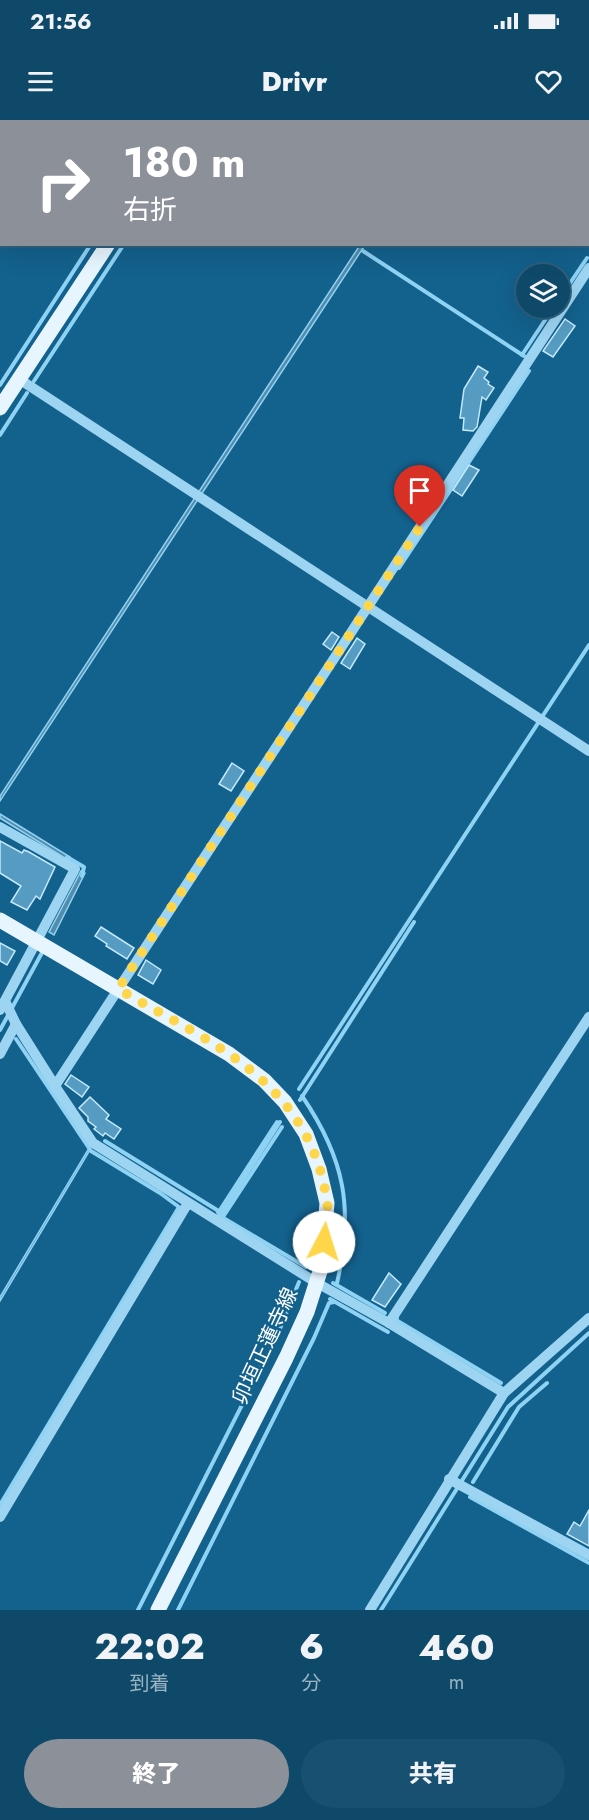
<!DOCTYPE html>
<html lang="ja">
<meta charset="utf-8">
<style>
body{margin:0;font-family:Jost,"Noto Sans JP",sans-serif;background:#175070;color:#f1f3f6;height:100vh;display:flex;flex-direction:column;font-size:22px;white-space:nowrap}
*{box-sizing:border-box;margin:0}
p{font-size:20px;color:#9bb2c1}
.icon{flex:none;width:33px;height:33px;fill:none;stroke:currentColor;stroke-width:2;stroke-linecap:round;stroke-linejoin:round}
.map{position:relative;height:1490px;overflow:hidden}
.details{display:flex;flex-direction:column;background:#0e496a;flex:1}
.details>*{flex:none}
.guide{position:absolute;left:0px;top:0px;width:590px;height:126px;box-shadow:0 6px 24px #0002,0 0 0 2px #2e617e;background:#8c9099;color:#fff;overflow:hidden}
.buttons{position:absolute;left:516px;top:144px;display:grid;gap:12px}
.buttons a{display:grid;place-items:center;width:54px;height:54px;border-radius:50%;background:#0e496a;box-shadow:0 6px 24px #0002,0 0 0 2px #2e617e;font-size:30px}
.pin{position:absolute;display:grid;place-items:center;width:51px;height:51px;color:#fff;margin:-62px -26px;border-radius:50% 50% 50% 0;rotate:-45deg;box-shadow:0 0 6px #0007}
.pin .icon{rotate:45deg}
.me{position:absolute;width:66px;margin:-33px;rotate:5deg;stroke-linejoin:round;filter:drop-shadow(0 0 4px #0008)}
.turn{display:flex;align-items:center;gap:21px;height:126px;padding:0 24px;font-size:27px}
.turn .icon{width:78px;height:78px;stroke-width:2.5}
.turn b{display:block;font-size:42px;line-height:51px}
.eta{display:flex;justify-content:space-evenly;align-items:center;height:102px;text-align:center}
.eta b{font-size:36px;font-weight:800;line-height:42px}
.action{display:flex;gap:12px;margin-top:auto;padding:12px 24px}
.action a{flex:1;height:69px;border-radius:36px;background:#8c9099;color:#fff;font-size:24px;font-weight:800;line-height:69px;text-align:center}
.action a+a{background:#175070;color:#f1f3f6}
.status{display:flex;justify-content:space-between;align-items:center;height:42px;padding:0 30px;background:#0e496a;direction:ltr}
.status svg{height:16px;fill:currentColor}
header{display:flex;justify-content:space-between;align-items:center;height:78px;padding:0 24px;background:#0e496a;font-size:27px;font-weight:800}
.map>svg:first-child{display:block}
</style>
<div class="status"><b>21:56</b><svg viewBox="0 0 49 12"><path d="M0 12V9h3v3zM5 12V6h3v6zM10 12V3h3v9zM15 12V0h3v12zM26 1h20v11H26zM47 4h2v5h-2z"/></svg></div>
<header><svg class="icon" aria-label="menu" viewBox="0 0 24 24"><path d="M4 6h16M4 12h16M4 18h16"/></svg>Drivr<svg class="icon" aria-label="heart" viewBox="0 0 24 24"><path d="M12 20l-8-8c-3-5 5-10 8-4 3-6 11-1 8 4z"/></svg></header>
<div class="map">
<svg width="589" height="1490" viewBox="0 0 589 1490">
<rect width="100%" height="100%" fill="#13618d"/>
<g fill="#548bab" stroke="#8ed2f4" stroke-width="1.5">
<polygon points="360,125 365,125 0,681 0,676"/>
<polygon points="0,694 70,737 68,740 0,698"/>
<polygon points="81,751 85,753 54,815 49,812"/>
<polygon points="89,1028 90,1030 0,1181 0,1177"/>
</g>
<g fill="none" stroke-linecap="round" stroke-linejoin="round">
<g stroke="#8ed2f4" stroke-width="4">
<polyline points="172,2 173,0"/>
<polyline points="204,2 205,0"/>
<polyline points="363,131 524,236"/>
<polyline points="560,178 587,138"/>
<polyline points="522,235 553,188"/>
<polyline points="34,261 124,124"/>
<polyline points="0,265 91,124"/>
<polyline points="0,315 27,273"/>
<polyline points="399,448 529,251"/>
<polyline points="67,737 84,747 82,756"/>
<polyline points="0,910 44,829"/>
<polyline points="299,969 589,525"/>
<path d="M302,976C345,1039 354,1089 337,1163"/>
<polyline points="300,980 414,802"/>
<polyline points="105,1021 217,1090 220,1096 306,1147"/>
<polyline points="220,1090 277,1002"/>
<polyline points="220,1096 280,1002"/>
<polyline points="223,1097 282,1007"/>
<polyline points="333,1163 385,1193"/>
<polyline points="330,1179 388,1212"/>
<polyline points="397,1198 396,1200 501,1263"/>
<polyline points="473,1362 519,1287 547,1263"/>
<polyline points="470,1377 589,1443"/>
<polyline points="0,1385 179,1087 160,1073 91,1031 16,919"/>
<polyline points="138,1490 277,1216 299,1162"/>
<polyline points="178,1490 314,1218 329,1183 334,1182"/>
<polyline points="381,1490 508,1287 589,1213"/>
</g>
</g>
<g fill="#569bc1" stroke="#c3e9fc" stroke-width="1.5">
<polygon points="565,199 575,206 553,237 543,231"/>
<polygon points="478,246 488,252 484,258 489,262 488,264 494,268 486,280 482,277 477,307 473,311 463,310 464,298 460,298 464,269"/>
<polygon points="469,345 479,350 462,376 453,370"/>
<polygon points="332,512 339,517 331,530 323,524"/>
<polygon points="357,518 365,524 350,549 341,543"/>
<polygon points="232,643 244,651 231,671 219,664"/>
<polygon points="0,721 22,733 24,730 29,732 55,747 40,779 36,776 27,790 11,782 21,766 0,753"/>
<polygon points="101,807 134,828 127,839 106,826 107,824 95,816"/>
<polygon points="0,823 15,831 7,845 0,841"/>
<polygon points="146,840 161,850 153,864 138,855"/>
<polygon points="71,955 89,967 82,977 65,964"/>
<polygon points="90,977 109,995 106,999 121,1009 114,1019 105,1013 103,1016 94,1009 96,1007 88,1001 88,997 79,988"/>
<polygon points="389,1153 401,1164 385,1187 372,1180"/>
<polygon points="589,1390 589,1426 567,1414 574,1402 580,1406"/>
</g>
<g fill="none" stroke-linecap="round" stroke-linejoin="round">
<g stroke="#9dd4f1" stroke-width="10">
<polyline points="0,34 2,34"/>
<polyline points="19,259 589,631"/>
<polyline points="0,707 75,749 0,890"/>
<polyline points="5,881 16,904 55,966 93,1023 317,1163 389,1203 504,1273"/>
<polyline points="0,934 16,904"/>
<polyline points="55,966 589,148"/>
<polyline points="389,1203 589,897"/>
<polyline points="449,1359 589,1435"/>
<polyline points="0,1397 188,1083"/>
<polyline points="370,1490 504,1273 589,1198"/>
</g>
<g stroke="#e7f5ff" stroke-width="15">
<polyline points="188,2 189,0"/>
<polyline points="0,288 108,124"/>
<polyline points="0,800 229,934 264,960 285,982 306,1014 319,1049 327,1083 322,1145 307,1192 286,1238 158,1490"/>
</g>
</g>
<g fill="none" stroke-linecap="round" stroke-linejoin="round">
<path stroke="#ffd54a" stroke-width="10" stroke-dasharray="0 18" d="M324,1122C325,1109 329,1093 327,1081C309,961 211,923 118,869L420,407"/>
</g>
<g text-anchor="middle" stroke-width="5" stroke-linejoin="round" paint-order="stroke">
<g font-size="21" fill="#fff" stroke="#13618d">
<text transform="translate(265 1226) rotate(-65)" y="7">卯垣正蓮寺線</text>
</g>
</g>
</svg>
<div class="buttons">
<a><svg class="icon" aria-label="layers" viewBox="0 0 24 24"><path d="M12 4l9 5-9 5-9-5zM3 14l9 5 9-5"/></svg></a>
</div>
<div class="pin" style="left:420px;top:407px;background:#d93025"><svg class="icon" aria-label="arrive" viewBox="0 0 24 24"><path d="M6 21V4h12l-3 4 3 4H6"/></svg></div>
<svg class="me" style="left:324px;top:1122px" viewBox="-20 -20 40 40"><circle r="19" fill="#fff"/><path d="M0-13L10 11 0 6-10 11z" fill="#ffd54a"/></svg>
<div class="guide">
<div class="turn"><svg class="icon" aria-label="right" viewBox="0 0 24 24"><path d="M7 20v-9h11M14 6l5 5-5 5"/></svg><div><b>180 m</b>右折</div></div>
</div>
</div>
<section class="details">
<div class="eta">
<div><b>22:02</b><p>到着</p></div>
<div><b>6</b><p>分</p></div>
<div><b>460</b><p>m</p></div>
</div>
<div class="action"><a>終了</a><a>共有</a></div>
</section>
